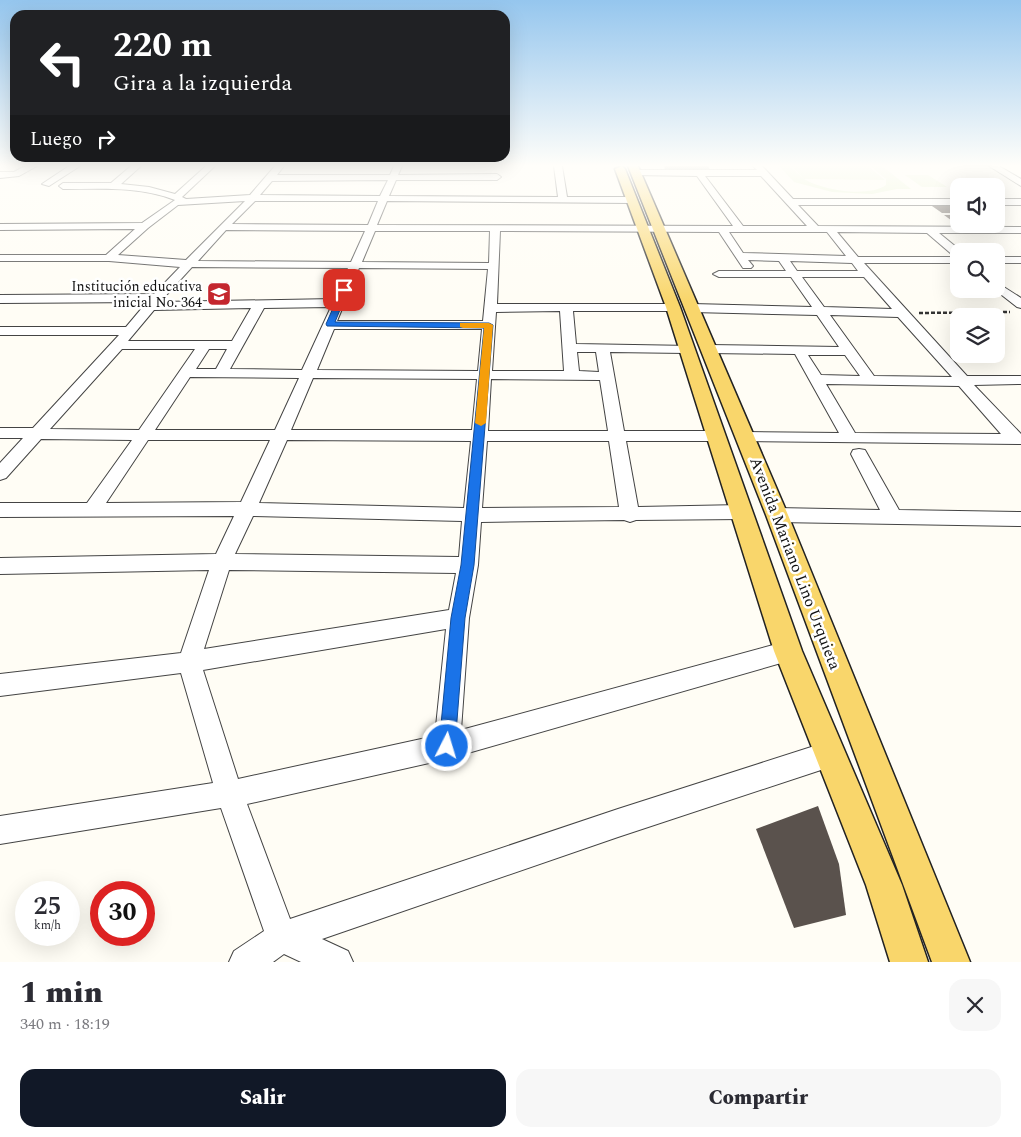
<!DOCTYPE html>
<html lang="es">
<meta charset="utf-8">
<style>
body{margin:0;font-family:Spectral,serif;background:#f7f7f7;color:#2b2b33;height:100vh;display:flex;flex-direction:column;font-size:19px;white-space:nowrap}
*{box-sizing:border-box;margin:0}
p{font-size:16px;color:#7c7c81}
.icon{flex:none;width:28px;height:28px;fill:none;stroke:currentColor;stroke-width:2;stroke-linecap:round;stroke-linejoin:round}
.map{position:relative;height:962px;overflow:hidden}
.sheet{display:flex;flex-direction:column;background:#fff;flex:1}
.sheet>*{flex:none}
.top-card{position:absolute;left:10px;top:10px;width:500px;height:152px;border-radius:15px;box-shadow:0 5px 20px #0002;background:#202124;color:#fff;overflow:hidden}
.tools{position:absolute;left:950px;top:178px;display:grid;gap:10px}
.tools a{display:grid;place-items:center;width:55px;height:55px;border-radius:10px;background:#fff;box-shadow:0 5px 20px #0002;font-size:25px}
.speed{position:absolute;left:15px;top:881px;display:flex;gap:10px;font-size:25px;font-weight:700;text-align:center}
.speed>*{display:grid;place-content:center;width:65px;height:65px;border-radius:50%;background:#fff;box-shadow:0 5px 20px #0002;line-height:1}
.speed small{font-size:12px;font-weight:400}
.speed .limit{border:8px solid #d22;background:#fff;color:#111}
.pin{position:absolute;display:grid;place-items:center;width:42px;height:42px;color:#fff;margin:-21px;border-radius:10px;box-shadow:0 2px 8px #0006}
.me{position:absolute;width:55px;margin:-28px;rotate:5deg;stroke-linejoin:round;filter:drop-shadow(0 0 4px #0008)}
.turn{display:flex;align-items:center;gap:18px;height:105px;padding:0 20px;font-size:22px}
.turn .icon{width:65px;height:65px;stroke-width:2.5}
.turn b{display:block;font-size:35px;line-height:42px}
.then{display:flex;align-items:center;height:48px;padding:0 20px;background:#0003;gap:10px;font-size:19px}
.round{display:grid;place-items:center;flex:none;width:52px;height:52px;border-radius:15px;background:#f7f7f7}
.overview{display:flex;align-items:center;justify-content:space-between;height:85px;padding:0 20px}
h1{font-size:30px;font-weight:800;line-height:38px}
.primary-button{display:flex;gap:10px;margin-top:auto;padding:10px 20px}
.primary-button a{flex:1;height:58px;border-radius:15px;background:#111827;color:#fff;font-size:20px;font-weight:800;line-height:58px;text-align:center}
.primary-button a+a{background:#f7f7f7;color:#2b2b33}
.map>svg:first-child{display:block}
</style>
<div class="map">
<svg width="1021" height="962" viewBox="0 0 1021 962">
<rect width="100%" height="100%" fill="#fffdf5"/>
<g fill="#e6f2cf">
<path d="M779,166H790L804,179L792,166H868L885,180L804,179C822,190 868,198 886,185V179L870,166H882L911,189H897L872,194L832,192L794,182Z"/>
<polygon points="905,175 928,175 947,187 922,187"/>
</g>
<g fill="#5a524d">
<polygon points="664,166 708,166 710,170 665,170"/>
<polygon points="932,206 959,206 959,223 955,223 944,215 959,215 956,213 942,213"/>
<polygon points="818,806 839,864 846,915 794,928 756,829"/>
</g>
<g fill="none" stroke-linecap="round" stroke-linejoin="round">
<defs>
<g id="minor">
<polygon points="25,166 37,166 19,176 0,178 0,172 14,172"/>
<polygon points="69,166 80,166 49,186 42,184"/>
<path d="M131,166H141L121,184L149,187L175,194L206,166H215L182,197L186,199L250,195L275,166H284L277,175H390L394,166H402L398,175L497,174L501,177L497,180H396L389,196L558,197L554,166H562L567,197H631L636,200L631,203L387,201L377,225L733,226L697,176L633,175V171L636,170H757L753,166H762L793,199H959V205H798L818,226L1021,227V233H939L961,251H959V263H864L967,376H1021V384L974,385L1021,434V444L740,441L738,437L740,433L746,432L839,433L795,354L709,353L702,349L709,345L839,347L817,315L692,312L686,308L692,304L812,307L791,277H719L713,274L719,271H786L779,261L748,260L753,266L751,268H743L719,232L500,231L497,304H677L679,307L677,310L673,311H573L576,344L691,346L693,349L686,353L610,352L624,431H717L723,432L725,436L723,440L717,441H626L638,507L742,505L749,507L751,512L749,517L742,519L636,520L630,522L624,520L481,522L478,565L469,618L461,730L788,641L796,644L799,651L796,658L788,661L447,759L247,804L290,919L618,809L830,741L839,745L843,754L839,763L830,767L618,837L322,939L348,951L353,962H301L284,954L273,962H229L234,951L264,931L221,808L0,844V816L213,783L181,673L0,696V674L181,653L209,570L0,574V558L216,554L234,516L0,517V503H87L132,440L41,439L6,478L0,480V463L23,438H0V428H33L119,335H0V327H126L147,302L0,303V295L154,294L180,267L109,261H0V255H106L135,229L0,230V224L142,223L175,200C140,186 100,189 63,189L59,186L63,183H111ZM705,176H761L807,226H743ZM388,180L380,196L260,195L272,181ZM245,201L186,260L118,255L148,228L178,205ZM255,201H378L368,225L232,224ZM226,230L365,231L351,262L198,261ZM375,231H490L489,263L362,262ZM729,232H827L846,256L743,253ZM837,232L927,233L955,257H858ZM790,261L852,263L858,271H797ZM192,267L348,268L334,299L160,302ZM359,268L488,269L483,321H337ZM802,277H864L892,309L824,307ZM331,307L302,370L230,369L264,308ZM251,308L232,341H128L154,310ZM560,311L564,371H492L496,312ZM830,315L898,317L952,377L874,376ZM334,329H482L478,371L317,370ZM122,349H195L139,430L50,429ZM209,349H227L216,369H196ZM577,352H596L599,372L579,371ZM808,355H845L860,376L821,375ZM190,377L299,378L275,430H155ZM313,378L477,379L472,430H291ZM491,379L600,380L608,431H488ZM826,384L959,386L1001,434L855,433ZM148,440H270L241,502L106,503ZM287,440L471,441L464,508L259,503ZM487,441H609L619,507L482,508ZM253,516L462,521L459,557L235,554ZM229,570L456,573L449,610L204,649ZM446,629L435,736L238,779L203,670Z"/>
<polygon points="989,166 999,166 1021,179 1021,186"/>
<rect x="996" y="199" width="25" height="6"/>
<rect x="996" y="257" width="25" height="6"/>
<polygon points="996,282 1021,298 1021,308 1017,307 994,289 996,289"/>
<polygon points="859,449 865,450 899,510 1021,512 1021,526 777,522 770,520 768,515 770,510 777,508 880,510 851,454 853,450"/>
</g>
<g id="major">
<polygon points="622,166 625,169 680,307 802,651 902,885 928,962 890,962 866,885 774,651 666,307 615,169"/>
<polygon points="628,166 638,166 788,515 970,962 932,962 766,515"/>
</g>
</defs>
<use href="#minor" stroke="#444" stroke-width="2"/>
<use href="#major" stroke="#222" stroke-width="3"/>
<polyline stroke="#333" stroke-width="2.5" stroke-dasharray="4 2" stroke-linecap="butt" points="919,313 1010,312"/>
<use href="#minor" fill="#fff" fill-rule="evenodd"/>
<use href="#major" fill="#f9d66b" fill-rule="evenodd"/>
</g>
<linearGradient id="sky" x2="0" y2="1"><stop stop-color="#95c6ee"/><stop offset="0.55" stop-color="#fffefa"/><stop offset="1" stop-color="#fffefa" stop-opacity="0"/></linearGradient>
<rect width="1021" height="301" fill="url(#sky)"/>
<polygon fill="#1a73e8" stroke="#114b97" points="344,288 348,290 335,322 489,323 493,325 474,565 465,618 455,746 453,752 447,754 441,752 439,746 451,618 461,565 484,328 327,326 326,324 341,290"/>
<polygon fill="#f59e0b" points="460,323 489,323 493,325 486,423 481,426 475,423 484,328 463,328 460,327"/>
<defs>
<symbol id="school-square" viewBox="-11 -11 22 22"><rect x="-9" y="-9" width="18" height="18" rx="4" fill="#c4262e" stroke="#fff"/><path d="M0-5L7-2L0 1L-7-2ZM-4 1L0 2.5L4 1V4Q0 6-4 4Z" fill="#fff"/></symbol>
</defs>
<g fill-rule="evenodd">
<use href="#school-square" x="205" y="280" width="28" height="28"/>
</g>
<g text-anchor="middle" stroke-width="5" stroke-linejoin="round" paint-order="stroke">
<g font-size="14" fill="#111" stroke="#fff" text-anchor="end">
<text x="202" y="291">Institución educativa<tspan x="202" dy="16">inicial No. 364</tspan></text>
</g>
<g font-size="16" fill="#111" stroke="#fff">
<text transform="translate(796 563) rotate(69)" y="6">Avenida Mariano Lino Urquieta</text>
</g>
</g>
</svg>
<div class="tools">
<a><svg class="icon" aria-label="sound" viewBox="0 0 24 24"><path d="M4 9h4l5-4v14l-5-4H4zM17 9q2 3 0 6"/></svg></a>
<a><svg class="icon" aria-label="search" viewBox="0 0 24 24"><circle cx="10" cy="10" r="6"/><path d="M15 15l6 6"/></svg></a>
<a><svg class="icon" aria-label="layers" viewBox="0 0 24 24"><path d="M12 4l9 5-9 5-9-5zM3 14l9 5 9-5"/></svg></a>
</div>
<div class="speed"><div>25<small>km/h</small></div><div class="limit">30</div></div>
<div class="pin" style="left:344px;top:290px;background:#d93025"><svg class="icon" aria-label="arrive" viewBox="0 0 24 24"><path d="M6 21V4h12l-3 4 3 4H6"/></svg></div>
<svg class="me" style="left:447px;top:746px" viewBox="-20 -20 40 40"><circle r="17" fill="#1a73e8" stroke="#fff" stroke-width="3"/><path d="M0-11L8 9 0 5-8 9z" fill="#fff"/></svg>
<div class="top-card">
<div class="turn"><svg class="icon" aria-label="left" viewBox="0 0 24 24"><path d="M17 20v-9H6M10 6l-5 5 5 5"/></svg><div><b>220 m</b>Gira a la izquierda</div></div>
<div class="then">Luego<svg class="icon" aria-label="right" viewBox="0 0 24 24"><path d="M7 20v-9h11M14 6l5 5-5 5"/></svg></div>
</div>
</div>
<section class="sheet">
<div class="overview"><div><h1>1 min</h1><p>340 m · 18:19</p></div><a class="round"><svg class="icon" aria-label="close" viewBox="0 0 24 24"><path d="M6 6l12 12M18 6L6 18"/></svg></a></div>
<div class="primary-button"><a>Salir</a><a>Compartir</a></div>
</section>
